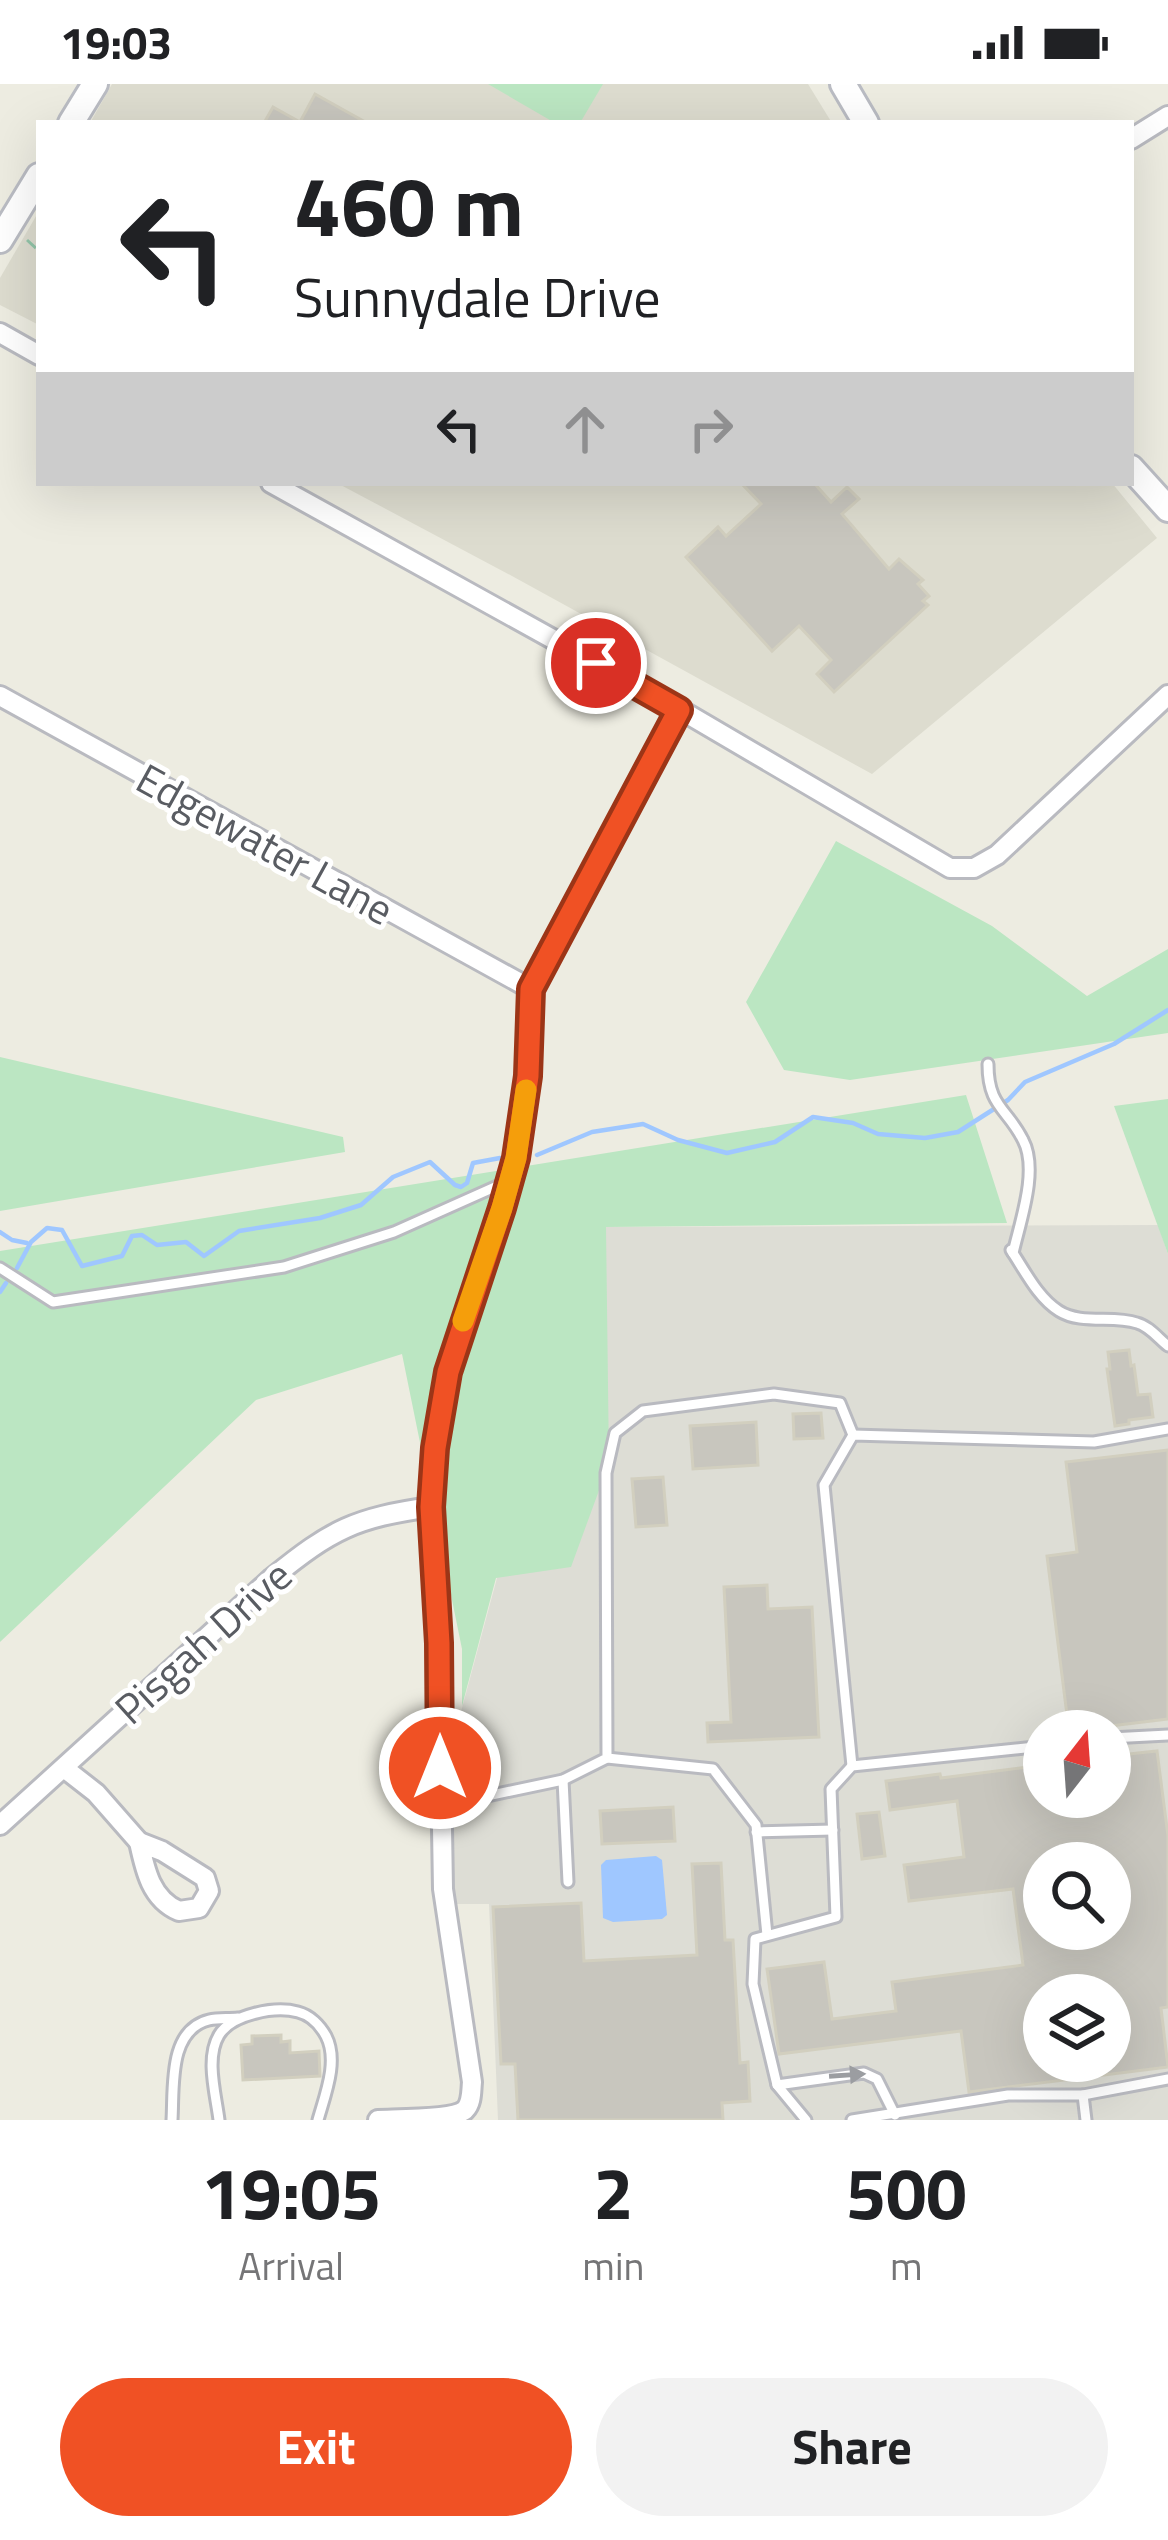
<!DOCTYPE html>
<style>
body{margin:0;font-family:"Titillium Web",sans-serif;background:#f2f2f2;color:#202124;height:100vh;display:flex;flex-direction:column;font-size:45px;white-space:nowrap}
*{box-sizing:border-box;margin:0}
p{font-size:39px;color:#757577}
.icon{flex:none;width:66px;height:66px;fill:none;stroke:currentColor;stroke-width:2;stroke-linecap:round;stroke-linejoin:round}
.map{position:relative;height:2036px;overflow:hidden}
.side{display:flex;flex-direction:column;background:#fff;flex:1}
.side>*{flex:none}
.top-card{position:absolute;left:36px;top:36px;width:1098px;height:366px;border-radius:0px;box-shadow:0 12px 48px #0002;background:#fff;color:#202124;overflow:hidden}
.needle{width:78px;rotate:17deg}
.controls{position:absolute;left:1023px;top:1626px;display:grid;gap:24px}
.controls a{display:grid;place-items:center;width:108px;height:108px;border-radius:50%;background:#fff;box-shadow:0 12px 48px #0002;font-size:60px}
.pin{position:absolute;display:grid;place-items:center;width:102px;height:102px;color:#fff;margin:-51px;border:6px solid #fff;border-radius:50%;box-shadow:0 3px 12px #0007}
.me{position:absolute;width:132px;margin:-66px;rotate:0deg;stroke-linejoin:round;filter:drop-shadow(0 0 9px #0008)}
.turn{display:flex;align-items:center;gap:42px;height:252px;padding:0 60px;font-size:54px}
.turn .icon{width:156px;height:156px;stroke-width:2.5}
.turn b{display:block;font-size:84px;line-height:102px}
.lanes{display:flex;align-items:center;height:114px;padding:0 60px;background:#0003;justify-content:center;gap:60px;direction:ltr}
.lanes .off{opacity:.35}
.eta{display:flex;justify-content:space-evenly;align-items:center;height:204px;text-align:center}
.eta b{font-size:72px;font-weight:700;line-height:84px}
.primary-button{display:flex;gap:24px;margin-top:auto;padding:24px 60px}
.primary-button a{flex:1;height:138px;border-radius:72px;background:#f05124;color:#fff;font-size:48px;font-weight:700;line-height:138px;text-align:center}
.primary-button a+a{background:#f2f2f2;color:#202124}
.status{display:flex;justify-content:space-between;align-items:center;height:84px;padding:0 60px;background:#fff;direction:ltr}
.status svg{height:33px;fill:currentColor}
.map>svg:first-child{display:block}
</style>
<div class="status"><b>19:03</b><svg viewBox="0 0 49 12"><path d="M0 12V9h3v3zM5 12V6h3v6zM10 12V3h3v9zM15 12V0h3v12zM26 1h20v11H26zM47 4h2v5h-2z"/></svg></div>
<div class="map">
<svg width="1168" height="2036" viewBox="0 0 1168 2036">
<rect width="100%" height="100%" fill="#edece1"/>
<path fill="#ddddd5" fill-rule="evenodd" d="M1158,1141L1168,1170V2036H498L489,1820H456L445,1687L497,1494L606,1143ZM1044,1647H1110V1713H1044ZM1044,1779H1110V1845H1044ZM1044,1911H1110V1977H1044Z"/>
<g fill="#dddccf">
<polygon points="112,0 808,0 832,39 90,39"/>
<polygon points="39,127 39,241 0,221 0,194"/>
<polygon points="337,399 1112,399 1157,454 872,690 512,492"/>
</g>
<g fill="#bbe6c2">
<polygon points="488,0 603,0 580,39 555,39"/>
<polygon points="836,757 992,842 1087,912 1168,865 1168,949 850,996 784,986 746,918"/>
<polygon points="0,973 343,1053 345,1068 0,1127"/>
<polygon points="966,1011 1007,1139 606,1143 609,1379 571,1483 496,1494 462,1622 462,1565 402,1270 256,1316 0,1558 0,1167"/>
<polygon points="1168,1015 1168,1170 1114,1022"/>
</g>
<polygon fill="#9fc7ff" points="656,1772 662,1776 667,1831 662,1835 613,1838 603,1834 601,1781 606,1776"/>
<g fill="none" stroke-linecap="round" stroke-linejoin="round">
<g stroke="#9fc7ff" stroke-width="4.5">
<polyline points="537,1071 592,1048 643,1040 678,1056 727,1069 775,1058 813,1033 853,1039 878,1050 925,1054 958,1048 1008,1016 1025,998 1114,960 1168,926"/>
<polyline points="0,1148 12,1156 27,1159"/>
<polyline points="17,1184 31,1158 47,1144 62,1146 82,1182 122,1172 132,1152 142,1151 157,1161 186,1158 204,1172 239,1147 320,1134 361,1121 393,1093 430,1078 455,1101 461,1103 467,1099 473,1079 500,1074"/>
<polyline points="0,1208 6,1199"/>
</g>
</g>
<g fill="#c8c6be" stroke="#d2cfbf" stroke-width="3" fill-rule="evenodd">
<polygon points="315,10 367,39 264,39 273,23 300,38"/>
<polygon points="741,399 814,399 831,418 847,403 859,415 842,430 889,485 899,475 923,496 918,500 929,512 923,517 928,521 834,608 817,590 831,576 799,542 772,567 686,473 718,443 726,452 761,420"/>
<polygon points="1129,1266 1131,1282 1134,1281 1138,1311 1150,1310 1153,1333 1129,1336 1129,1340 1115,1342 1107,1285 1110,1285 1108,1268"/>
<polygon points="821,1329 823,1354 794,1355 793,1330"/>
<polygon points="756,1338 758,1381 693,1385 690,1342"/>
<polygon points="1168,1366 1168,1635 1069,1647 1047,1472 1077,1468 1066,1378"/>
<polygon points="663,1393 667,1441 636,1443 632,1395"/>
<polygon points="767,1501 768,1525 812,1523 819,1653 708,1658 707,1639 731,1638 724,1503"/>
<path d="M1157,1667L1168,1752V1923L1161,1924L1168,1983L969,2008L961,1947L779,1970L767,1885L824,1878L832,1935L896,1927L892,1898L1023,1881L1013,1805L909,1817L904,1781L964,1773L957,1717L890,1726L886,1697L940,1690L941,1694L1044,1681V1713H1110V1672ZM1044,1779H1110V1845H1044ZM1044,1911H1110V1977H1044Z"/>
<polygon points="673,1723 675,1757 602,1760 600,1727"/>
<polygon points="879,1728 885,1772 862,1775 857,1730"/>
<polygon points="721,1779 725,1856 733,1856 740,1979 748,1978 750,2017 722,2019 723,2036 518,2036 515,1980 501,1980 493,1823 581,1819 584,1877 697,1871 692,1780"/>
<polygon points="281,1951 281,1958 290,1957 290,1969 319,1967 320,1992 243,1996 241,1961 252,1960 252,1952"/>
</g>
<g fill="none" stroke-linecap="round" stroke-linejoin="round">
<defs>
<g id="lane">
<path d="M988,980C988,1023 1007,1024 1023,1056C1039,1086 1020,1138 1013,1169"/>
<path d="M1011,1166C1025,1187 1038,1214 1059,1227C1081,1241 1113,1231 1137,1239C1149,1242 1158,1254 1168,1262"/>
<polyline points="0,1184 53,1218 284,1183 394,1148 506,1098"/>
<polyline points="1110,1654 1168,1651"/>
<polyline points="607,1674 713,1685 756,1741 767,1851"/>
<polyline points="852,1682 824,1401 853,1351 1094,1358 1168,1345"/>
<polyline points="563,1696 568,1798"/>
<polyline points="440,1722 563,1696 607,1674 606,1389 615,1349 643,1327 774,1310 840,1319 853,1351"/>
<polyline points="756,1748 833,1746"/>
<polyline points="777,2001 864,1989 877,1995 895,2031"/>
<polyline points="1083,2011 1086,2036"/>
<path d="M172,2036C174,2003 168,1946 209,1936C218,1934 228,1935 238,1934"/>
<path d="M219,2036C216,2011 205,1974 219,1951C232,1930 275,1922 298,1928C310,1931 320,1941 326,1952C339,1977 325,2011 318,2036"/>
<polyline points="806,2036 777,2001 753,1900 755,1855 836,1833 831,1705 852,1682 1044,1662"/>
<polyline points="852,2036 1008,2011 1083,2011 1168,1995"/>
</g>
<g id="street">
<polyline points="1131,55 1168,32"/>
<polyline points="0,249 39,271"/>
<polyline points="271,399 679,625 950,784 974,784 997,771 1168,611"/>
<polyline points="0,612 531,905"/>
<polyline points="64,1684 96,1709 139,1758"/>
<path d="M0,1741L272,1494C332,1445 355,1434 431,1423"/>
<path d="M139,1758L162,1767L205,1794L209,1807L199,1824L179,1827C151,1815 145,1786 139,1758Z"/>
<path d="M378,2036C396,2035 453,2036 465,2026C472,2019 471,2008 472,1998L443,1805L439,1559L431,1423L435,1363L448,1289L502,1124L516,1074L528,992L531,905L679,625"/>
</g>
<g id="secondary">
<polyline points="843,0 866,39"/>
<polyline points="71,39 95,0"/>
<polyline points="0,156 39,92"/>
<polyline points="1131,384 1168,425"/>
</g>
</defs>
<use href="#lane" stroke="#b9bac0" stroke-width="15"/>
<use href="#street" stroke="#b9bac0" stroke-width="24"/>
<use href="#secondary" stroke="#babcc3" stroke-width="30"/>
<polyline stroke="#93c5a9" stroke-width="3" stroke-dasharray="12 6" stroke-linecap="butt" points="27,156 39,167"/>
<use href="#lane" stroke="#fff" stroke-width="9"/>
<use href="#street" stroke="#fff" stroke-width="18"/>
<use href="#secondary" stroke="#fff" stroke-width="24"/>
</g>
<defs><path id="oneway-solid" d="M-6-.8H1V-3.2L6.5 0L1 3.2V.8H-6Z" transform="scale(3)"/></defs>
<use fill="#9b9da1" href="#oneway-solid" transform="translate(847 1991) rotate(-4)"/>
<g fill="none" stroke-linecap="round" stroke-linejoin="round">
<defs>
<polyline id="route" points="440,1684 439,1559 431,1423 435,1364 448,1288 502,1124 516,1074 528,992 531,905 679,626 596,579"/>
</defs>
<use href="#route" stroke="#9c3517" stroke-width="30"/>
<use href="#route" stroke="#f05124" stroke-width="21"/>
<polyline stroke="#f59e0b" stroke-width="21" points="463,1237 502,1124 516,1074 526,1006"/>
</g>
<g text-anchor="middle" stroke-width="10" stroke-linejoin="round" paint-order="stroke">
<g font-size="42" fill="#595c62" stroke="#fff">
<text transform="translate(265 760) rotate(29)" y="15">Edgewater Lane</text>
<text transform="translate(203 1558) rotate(-42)" y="15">Pisgah Drive</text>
</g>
</g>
</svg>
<div class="controls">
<a><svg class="needle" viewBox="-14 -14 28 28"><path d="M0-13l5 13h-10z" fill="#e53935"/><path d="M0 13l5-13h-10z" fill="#757577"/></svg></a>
<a><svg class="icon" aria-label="search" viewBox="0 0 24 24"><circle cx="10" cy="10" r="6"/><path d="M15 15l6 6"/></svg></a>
<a><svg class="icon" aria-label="layers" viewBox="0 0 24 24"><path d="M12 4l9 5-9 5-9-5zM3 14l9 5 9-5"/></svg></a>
</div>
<div class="pin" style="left:596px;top:579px;background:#d93025"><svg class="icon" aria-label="arrive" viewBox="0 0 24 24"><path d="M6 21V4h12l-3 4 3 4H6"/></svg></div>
<svg class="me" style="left:440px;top:1684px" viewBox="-20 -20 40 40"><circle r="17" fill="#f05124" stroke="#fff" stroke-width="3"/><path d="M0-11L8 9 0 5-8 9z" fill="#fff"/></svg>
<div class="top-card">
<div class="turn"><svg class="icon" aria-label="left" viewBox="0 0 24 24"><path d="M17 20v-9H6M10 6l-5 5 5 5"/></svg><div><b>460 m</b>Sunnydale Drive</div></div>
<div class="lanes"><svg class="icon" aria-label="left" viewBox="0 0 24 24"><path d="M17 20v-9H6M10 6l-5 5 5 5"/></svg><svg class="icon off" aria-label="ahead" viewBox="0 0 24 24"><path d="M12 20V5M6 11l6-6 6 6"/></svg><svg class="icon off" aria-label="right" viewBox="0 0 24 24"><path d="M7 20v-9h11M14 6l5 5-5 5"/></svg></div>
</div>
</div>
<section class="side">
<div class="eta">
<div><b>19:05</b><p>Arrival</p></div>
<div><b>2</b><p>min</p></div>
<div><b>500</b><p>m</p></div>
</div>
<div class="primary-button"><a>Exit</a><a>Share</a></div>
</section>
